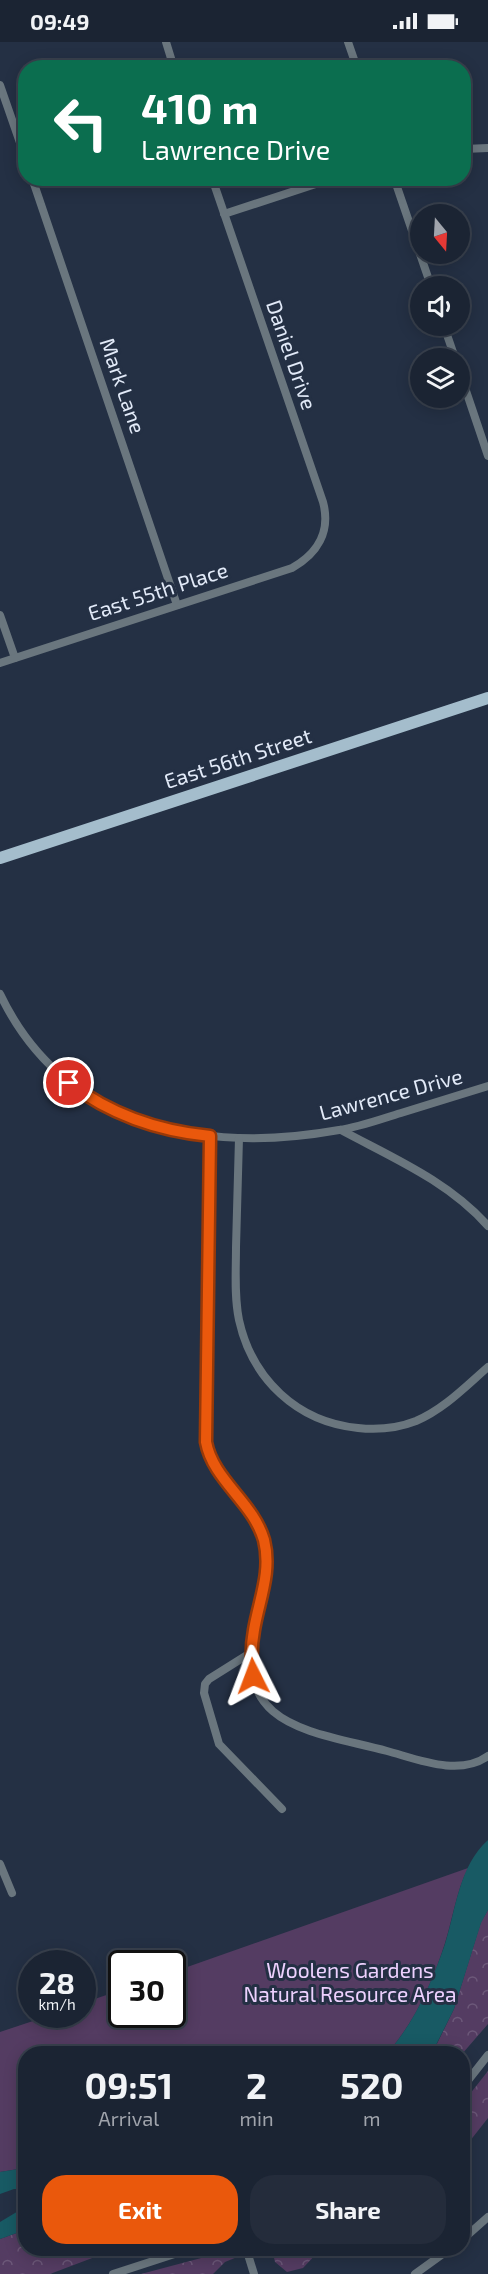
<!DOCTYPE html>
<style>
body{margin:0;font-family:"Exo 2",sans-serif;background:#242c3b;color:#f1f3f6;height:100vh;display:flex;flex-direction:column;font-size:22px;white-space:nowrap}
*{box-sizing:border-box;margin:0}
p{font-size:20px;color:#a0a4ac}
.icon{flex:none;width:33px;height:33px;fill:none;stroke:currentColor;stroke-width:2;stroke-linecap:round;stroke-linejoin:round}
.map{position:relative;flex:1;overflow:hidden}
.sheet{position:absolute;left:18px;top:2004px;width:452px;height:210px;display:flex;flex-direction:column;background:#1b2433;border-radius:24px;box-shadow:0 3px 15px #0003,0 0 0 2px #39414e}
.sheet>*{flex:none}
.banner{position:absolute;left:18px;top:18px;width:453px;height:126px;border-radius:24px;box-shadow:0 3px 15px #0003,0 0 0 2px #39414e;background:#0b6e4f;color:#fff;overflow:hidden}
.needle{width:39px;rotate:162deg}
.tools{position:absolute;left:410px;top:162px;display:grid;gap:12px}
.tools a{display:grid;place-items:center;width:60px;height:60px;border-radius:50%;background:#1b2433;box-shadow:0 3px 15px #0003,0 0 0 2px #39414e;font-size:30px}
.speed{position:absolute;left:18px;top:1908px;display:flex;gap:12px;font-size:30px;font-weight:700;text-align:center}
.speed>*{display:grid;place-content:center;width:78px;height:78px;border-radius:50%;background:#1b2433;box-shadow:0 3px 15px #0003,0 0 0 2px #39414e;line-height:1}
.speed small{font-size:15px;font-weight:400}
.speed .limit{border:3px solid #111;border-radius:9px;background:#fff;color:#111}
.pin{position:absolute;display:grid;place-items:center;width:51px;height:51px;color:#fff;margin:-26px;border:3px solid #fff;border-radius:50%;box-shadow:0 2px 6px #0007}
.me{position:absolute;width:66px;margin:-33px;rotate:357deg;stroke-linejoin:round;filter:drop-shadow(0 0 4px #0008)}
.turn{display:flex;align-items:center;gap:21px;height:126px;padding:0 24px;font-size:27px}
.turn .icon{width:78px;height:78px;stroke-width:2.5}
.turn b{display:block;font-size:42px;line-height:51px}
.eta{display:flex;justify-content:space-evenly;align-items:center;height:102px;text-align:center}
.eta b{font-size:36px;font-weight:700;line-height:42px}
.action{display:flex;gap:12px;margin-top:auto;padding:12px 24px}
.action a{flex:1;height:69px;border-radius:24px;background:#ea580c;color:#fff;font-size:24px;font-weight:700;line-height:69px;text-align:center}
.action a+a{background:#242c3b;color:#f1f3f6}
.status{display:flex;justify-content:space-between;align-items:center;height:42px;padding:0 30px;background:#1b2433;direction:ltr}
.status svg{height:16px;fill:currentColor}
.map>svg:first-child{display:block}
</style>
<div class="status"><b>09:49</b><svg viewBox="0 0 49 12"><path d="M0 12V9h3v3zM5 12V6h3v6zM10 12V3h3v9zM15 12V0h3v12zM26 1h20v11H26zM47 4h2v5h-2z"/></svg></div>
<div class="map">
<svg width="488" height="2232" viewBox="0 0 488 2232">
<defs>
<pattern id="forest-crowns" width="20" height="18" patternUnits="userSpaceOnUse" patternTransform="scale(1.5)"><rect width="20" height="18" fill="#543c62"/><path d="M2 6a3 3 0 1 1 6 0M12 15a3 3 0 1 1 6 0" fill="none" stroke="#6c5879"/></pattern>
</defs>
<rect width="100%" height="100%" fill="#243044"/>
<path fill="#543c62" d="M468,1826C456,1850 453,1876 445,1901C433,1939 414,1982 387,2011L26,2012L25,2126L0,2130V1990L51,1973L82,1972L83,1961L121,1948L122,1972H172L173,1930Z"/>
<g fill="url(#forest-crowns)">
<polygon points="488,1868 488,1982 462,2012 432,2012 454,1967 481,1880"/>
<polygon points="488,2029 488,2076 462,2109 462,2062"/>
<polygon points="25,2188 26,2206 116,2207 50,2232 0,2232 0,2197"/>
<polygon points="272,2207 272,2206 326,2207 318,2210 303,2226 287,2230 275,2220"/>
<polygon points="220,2211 242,2213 225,2220 213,2232 141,2232"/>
</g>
<g fill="#185a64">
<path d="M488,1798V1868L481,1881L454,1967L432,2011H387C414,1982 432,1940 445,1902C456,1867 459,1824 488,1798Z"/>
<polygon points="25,2126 25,2147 14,2147 0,2152 0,2130"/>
<polygon points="25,2165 25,2188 0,2197 0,2180"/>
</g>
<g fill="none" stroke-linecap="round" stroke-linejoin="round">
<g stroke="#6a767e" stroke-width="8">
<polyline points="166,0 174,26"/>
<polyline points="348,0 357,26"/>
<polyline points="0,43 26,118"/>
<polyline points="464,107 488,106"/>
<polyline points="32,136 177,563"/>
<polyline points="394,136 431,244"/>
<polyline points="224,172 334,136"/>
<polyline points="444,284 455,316"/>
<polyline points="459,328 488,414"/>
<polyline points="0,573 15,616"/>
<path d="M0,621L292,526C317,512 331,490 323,460L212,136"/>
<path d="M0,952C64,1086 205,1112 339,1088C360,1085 381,1077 401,1071C430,1062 459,1053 488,1044"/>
<path d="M341,1088C393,1116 448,1139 488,1184"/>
<path d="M210,1094L206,1400C213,1438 253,1460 263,1497C271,1525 263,1551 256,1578C230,1686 308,1688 387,1709C417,1717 459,1735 488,1714"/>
<path d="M239,1096C238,1132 237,1169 236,1205C236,1229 234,1254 239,1278C252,1337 297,1380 358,1386C376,1388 398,1386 416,1379C444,1367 465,1345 488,1325"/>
<polyline points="252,1610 209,1637 205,1642 204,1651 219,1702 282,1767"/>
<polyline points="0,1822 12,1851"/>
<polyline points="462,2046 488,2013"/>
<polyline points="462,2198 488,2175"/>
<polyline points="246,2206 254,2232"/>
<polyline points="113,2232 193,2206"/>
<polyline points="415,2232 451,2206"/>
</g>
<polyline stroke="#a4bdcc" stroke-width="12" points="0,816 488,656"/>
</g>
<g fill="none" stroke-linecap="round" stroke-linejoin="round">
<defs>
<path id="route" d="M69,1041C111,1073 158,1089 210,1094L206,1400C213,1438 253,1460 264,1498C272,1530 259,1558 254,1588C251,1604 251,1619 253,1634"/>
</defs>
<use href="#route" stroke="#983908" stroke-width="15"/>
<use href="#route" stroke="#ea580c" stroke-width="10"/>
</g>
<g text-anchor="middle" stroke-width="6" stroke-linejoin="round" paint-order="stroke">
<g font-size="21" fill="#e2eaf8" stroke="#243044">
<text transform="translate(291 313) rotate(71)" y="7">Daniel Drive</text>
<text transform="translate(122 344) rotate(71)" y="7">Mark Lane</text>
<text transform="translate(158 550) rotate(-18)" y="7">East 55th Place</text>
<text transform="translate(238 717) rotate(-18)" y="7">East 56th Street</text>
<text transform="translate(391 1053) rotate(-15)" y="7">Lawrence Drive</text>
</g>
<g font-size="21" fill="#edd1fe" stroke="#243044">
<text x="350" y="1936">Woolens Gardens<tspan x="350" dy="24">Natural Resource Area</tspan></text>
</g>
</g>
</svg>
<div class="tools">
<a><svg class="needle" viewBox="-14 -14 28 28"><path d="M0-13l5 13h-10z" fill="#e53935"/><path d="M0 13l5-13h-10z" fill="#a0a4ac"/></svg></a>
<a><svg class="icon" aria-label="sound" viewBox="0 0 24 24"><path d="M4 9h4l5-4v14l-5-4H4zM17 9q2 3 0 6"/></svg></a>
<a><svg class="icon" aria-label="layers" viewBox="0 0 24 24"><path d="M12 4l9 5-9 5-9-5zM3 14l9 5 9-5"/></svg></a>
</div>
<div class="speed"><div>28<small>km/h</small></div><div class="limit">30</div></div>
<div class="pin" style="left:69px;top:1041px;background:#d93025"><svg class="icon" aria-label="arrive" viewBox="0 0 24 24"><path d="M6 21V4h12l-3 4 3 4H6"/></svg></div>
<svg class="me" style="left:253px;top:1634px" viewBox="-20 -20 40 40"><path d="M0-17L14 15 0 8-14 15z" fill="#ea580c" stroke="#fff" stroke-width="4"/></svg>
<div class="banner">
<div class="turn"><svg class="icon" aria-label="left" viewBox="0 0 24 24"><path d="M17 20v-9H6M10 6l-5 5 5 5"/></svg><div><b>410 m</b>Lawrence Drive</div></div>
</div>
<section class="sheet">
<div class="eta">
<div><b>09:51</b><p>Arrival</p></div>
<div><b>2</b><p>min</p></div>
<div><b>520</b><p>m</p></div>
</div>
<div class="action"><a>Exit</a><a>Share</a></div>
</section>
</div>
